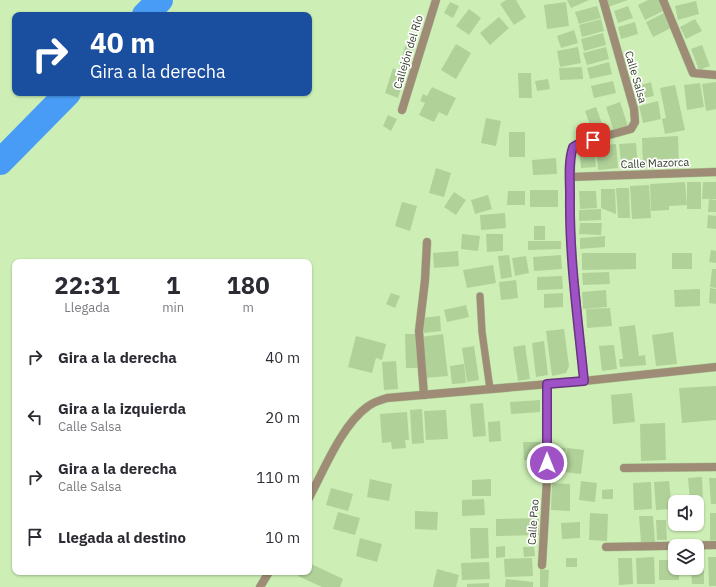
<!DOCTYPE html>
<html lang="es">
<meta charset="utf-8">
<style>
body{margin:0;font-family:"IBM Plex Sans",sans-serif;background:#f2f2f3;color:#2b2b33;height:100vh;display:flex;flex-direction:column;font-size:15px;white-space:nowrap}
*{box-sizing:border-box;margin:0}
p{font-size:13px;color:#7c7c81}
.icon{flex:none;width:22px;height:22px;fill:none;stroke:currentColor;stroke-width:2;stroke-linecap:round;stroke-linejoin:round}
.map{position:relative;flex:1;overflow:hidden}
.drawer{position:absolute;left:12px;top:259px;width:300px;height:316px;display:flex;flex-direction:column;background:#fff;border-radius:8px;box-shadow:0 1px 3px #0004}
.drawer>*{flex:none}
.top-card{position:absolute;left:12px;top:12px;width:300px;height:84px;border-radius:8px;box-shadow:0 1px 3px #0004;background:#1a4fa0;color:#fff;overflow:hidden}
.tools{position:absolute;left:668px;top:495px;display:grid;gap:8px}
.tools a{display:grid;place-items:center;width:36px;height:36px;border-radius:8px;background:#fff;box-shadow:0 1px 3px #0004;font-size:20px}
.pin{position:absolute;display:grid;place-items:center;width:34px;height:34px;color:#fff;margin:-17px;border-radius:8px;box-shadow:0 2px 6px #0006}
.me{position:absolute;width:44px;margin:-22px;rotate:0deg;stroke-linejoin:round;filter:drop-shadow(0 0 3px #0008)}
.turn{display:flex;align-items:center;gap:14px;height:84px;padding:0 12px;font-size:18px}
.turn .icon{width:52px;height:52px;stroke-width:2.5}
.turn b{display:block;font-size:28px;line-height:34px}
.eta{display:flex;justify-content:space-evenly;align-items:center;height:68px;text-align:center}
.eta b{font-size:24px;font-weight:700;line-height:28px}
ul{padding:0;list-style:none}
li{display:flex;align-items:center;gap:12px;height:60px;padding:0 12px}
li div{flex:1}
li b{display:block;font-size:15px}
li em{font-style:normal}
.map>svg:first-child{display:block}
</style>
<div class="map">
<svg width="716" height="587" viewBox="0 0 716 587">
<rect width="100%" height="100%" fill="#cdefb5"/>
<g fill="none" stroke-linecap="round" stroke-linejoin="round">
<g stroke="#489cf6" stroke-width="26">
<polyline points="145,15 160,0"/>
<polyline points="0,162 68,93"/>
</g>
</g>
<g fill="#b0d198">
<polygon points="506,0 516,0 526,17 514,25 500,4"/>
<polygon points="567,0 589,0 571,8"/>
<polygon points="606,0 628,0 608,7"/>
<polygon points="648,0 660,0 665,10 645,20 638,5"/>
<polygon points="696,1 699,14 678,20 675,6"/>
<polygon points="450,2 459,6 453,18 444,13"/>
<polygon points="566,2 569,26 547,29 544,5"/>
<polygon points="597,6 601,18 579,24 575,12"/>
<polygon points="628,6 633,18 618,23 614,11"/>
<polygon points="469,9 481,18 469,35 456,26"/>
<polygon points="666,12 673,27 653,37 646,22"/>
<polygon points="499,17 509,28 490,45 480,33"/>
<polygon points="601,19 604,31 582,37 579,25"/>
<polygon points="695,19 702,31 686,39 680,27"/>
<polygon points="635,22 638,34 621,39 618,27"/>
<polygon points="574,30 578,43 561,48 557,36"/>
<polygon points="603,33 606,45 584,51 581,39"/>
<polygon points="456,44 471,53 456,79 441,70"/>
<polygon points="702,45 710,66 699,70 691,49"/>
<polygon points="405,46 413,49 398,98 385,93 393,68 398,71"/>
<polygon points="578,47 581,63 560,67 557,51"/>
<polygon points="606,47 609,59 587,65 583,53"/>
<polygon points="609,62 612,74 590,79 587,68"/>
<polygon points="582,67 583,79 560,80 559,68"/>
<polygon points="518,73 531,73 532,98 519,98"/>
<polygon points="548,79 550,89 537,91 535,81"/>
<polygon points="613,81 616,93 594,98 591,86"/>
<polygon points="651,82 654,96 644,98 641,85"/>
<polygon points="716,82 716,109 706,111 702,84"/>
<polygon points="700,83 704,107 687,110 684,85"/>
<polygon points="675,85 685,130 665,134 662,119 666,118 660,88"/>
<polygon points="432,87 456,98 447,116 439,112 434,122 419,115 425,103 420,101 423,94 427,96"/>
<polygon points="658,101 661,119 643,123 639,106"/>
<polygon points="620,102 628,126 614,131 606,107"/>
<polygon points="596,107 604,129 593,133 585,111"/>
<polygon points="388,115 397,119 391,131 383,126"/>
<polygon points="486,118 501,121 496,146 481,143"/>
<rect x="509" y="132" width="16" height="25"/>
<polygon points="678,136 679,166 643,168 642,138"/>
<polygon points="636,143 638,168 622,169 619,144"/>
<polygon points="616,144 618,168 598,170 596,146"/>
<polygon points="585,147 594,147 596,167 581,168 580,156"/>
<polygon points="556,158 557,174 533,175 532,160"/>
<polygon points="436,168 451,173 444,197 429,193"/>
<polygon points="685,182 687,205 669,206 669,210 651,211 650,184"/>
<rect x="687" y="182" width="14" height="27"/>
<polygon points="703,182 716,182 716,199 702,199"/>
<polygon points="649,185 651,218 632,219 630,186"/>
<polygon points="616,188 629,188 630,218 618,218"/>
<polygon points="601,189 615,189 616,214 601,208"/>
<rect x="530" y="190" width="28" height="17"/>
<polygon points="508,191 525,191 525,205 507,205"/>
<polygon points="579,191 596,191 597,208 580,209"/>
<polygon points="454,192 466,200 456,215 444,207"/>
<polygon points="488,195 492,209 475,214 471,200"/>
<polygon points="709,199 716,200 716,212 708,212"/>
<polygon points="402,202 417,206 410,231 395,226"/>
<polygon points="601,209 601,220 579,221 579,210"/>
<polygon points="505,213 506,228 481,230 480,215"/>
<polygon points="708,215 716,216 716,229 707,228"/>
<polygon points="580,223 602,223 601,235 579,234"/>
<rect x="534" y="226" width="11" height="14"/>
<polygon points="462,234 480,236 478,251 461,249"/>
<polygon points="486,234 503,234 503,251 487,252"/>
<polygon points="605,236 605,247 580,249 580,238"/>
<polygon points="528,241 561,241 561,249 528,250"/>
<polygon points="711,250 716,251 716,263 709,262"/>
<polygon points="458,251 459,266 434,268 433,253"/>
<polygon points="582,253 636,253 636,269 582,270"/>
<rect x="672" y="253" width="20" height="16"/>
<polygon points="509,255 512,277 501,279 498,256"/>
<polygon points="561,255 562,269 534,271 533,257"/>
<polygon points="526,256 529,273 515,276 512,258"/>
<polygon points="493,265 496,283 467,288 463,270"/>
<polygon points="712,269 716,269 716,288 710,287"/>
<polygon points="609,272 610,284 583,285 582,273"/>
<polygon points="562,276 563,289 537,290 537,277"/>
<polygon points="516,280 518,298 501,300 499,282"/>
<polygon points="710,288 716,289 716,304 709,303"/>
<polygon points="700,289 700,306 675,307 674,290"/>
<polygon points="606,290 607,307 583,309 582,292"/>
<polygon points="391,293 400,296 395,308 386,304"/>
<polygon points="563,293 563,307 544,308 544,294"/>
<polygon points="466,305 469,317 447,322 444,310"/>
<polygon points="610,308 612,326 587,328 586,309"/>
<polygon points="440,316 441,331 424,333 422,318"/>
<polygon points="635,325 639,356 645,355 646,365 620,367 619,359 623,359 619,327"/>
<polygon points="564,329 569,366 566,373 552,376 546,331"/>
<polygon points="673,332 677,364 656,366 652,335"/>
<polygon points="405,334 418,334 418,368 406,368"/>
<polygon points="443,334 448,376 425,378 420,337"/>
<polygon points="356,336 386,344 382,360 376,358 372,373 348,367"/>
<polygon points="544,341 548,375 536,377 532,343"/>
<polygon points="525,345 530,379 518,381 513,347"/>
<polygon points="614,345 617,369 602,371 599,346"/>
<polygon points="474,346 479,380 467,382 462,348"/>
<polygon points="396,361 398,389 384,390 382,362"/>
<polygon points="464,364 466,383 452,384 450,366"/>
<polygon points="716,386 716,420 682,423 679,388"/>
<polygon points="632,393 635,422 613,424 611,395"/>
<polygon points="540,400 540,412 511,414 510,402"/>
<polygon points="483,403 486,436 473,437 470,404"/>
<polygon points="422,409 424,443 412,444 410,410"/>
<polygon points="446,410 448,439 426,440 424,411"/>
<polygon points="407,412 409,440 405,440 406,448 392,449 391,442 382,443 380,414"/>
<polygon points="500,421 501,441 489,442 488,422"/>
<polygon points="665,423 666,460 641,461 640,424"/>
<polygon points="523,442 540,442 540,460 524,460"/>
<polygon points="552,447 566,448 563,474 550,473"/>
<polygon points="567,448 584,450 581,474 564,472"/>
<polygon points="702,477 703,501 690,502 688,478"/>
<polygon points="709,478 716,478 716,504 711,504"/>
<polygon points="370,479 392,484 389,501 367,497"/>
<polygon points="491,479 491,496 472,496 472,480"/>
<polygon points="581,481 597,483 595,502 579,500"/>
<polygon points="669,481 672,509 656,510 654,482"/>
<polygon points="651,482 652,509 634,510 633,483"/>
<polygon points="552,483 570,484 570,511 551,510"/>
<polygon points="331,488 353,494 348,511 326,505"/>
<polygon points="613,489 613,499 602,499 602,490"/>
<polygon points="484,499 485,515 462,516 462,500"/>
<polygon points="415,511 438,512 437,530 415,529"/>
<polygon points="338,512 360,518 355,535 333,529"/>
<polygon points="590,513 608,514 607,541 589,540"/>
<rect x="710" y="513" width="6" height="27"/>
<polygon points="639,516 653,516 655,542 641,543"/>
<polygon points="539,518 539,535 496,536 496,519"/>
<polygon points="656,520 666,520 667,540 657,540"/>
<polygon points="580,522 580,538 562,539 561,523"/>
<polygon points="470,528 488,528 489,558 471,559"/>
<polygon points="360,538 382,544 377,562 356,556"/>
<polygon points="505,546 505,557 496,558 496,547"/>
<polygon points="523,547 534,547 535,556 524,557"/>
<polygon points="654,557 655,584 637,584 636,558"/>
<polygon points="708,557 716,557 716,586 709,586"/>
<polygon points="532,558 533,576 505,577 504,559"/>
<rect x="566" y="558" width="11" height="9"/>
<polygon points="618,558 632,558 633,584 619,585"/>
<polygon points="659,560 675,560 675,568 679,568 679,580 659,580"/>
<polygon points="704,561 704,584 692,584 691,568 697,568 697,562"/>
<polygon points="489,562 490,579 462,580 461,563"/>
<polygon points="309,563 343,579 340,587 322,587 298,576 299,572 309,572"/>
<polygon points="437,569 459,575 456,587 433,587"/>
<polygon points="540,569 549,570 548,587 540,587"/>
<polygon points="506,579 533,582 533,587 505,587"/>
<polygon points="489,583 489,587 467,587 467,584"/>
</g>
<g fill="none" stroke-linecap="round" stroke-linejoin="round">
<defs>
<polyline id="service" points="480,296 482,332 490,389"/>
<polyline id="pedestrian" points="424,395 419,331 425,280 427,242"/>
<g id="minor">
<polyline points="663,0 693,73 716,75"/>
<polyline points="402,110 436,0"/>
<polyline points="570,177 716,172"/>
<polyline points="584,381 572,259 570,218 571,155 573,147 580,143 631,129 635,122 634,109 603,0"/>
<polyline points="624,468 716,467"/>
<polyline points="606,547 716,545"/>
<polyline points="542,565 547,479 547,384"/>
</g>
<g id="tertiary">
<path d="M309,498C324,470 342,425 367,407C372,403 380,400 387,398L584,381L716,367"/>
<polyline points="260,587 269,572"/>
</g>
</defs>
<use href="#service" stroke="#adcb98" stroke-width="8"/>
<use href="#pedestrian" stroke="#adcb98" stroke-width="9"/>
<use href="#minor" stroke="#adcb98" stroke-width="9"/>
<use href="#tertiary" stroke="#adcb98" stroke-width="9"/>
<use href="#service" stroke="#9e8c76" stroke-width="7"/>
<use href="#pedestrian" stroke="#9e8c76" stroke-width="8"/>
<use href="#minor" stroke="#9e8c76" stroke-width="8"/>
<use href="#tertiary" stroke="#9e8c76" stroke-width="8"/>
</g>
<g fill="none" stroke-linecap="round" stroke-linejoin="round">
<defs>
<path id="route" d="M547,463V384L584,381C578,319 569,257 570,195C570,180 568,162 573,147L580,143L593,140"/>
</defs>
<use href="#route" stroke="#673580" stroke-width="10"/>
<use href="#route" stroke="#9e52c5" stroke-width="7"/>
</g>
<g text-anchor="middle" stroke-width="3.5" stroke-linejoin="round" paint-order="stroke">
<g font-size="11" fill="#2f3c25" stroke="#fff">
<text transform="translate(408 52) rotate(-73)" y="4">Callejón del Río</text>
<text transform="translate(636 77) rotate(74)" y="4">Calle Salsa</text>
<text transform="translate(655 163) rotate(-2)" y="4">Calle Mazorca</text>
<text transform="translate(533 522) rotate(-86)" y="4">Calle Pao</text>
</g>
</g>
</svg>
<div class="tools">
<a><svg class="icon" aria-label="sound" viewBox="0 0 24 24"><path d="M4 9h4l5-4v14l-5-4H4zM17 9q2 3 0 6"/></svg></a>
<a><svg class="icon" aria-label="layers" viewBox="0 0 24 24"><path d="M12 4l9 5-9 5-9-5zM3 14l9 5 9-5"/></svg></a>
</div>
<div class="pin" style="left:593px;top:140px;background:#d93025"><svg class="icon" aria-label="arrive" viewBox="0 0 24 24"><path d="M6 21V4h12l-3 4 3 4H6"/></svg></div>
<svg class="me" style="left:547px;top:463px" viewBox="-20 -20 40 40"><circle r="17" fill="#9e52c5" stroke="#fff" stroke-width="3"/><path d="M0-11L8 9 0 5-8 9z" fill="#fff"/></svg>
<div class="top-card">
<div class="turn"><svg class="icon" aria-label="right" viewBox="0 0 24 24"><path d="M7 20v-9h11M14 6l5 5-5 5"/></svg><div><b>40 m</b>Gira a la derecha</div></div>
</div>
<section class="drawer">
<div class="eta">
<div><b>22:31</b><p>Llegada</p></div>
<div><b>1</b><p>min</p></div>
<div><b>180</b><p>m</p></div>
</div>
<ul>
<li><svg class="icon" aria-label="right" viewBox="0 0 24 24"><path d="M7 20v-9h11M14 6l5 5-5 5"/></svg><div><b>Gira a la derecha</b></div><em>40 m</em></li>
<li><svg class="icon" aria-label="left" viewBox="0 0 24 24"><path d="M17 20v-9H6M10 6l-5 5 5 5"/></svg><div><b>Gira a la izquierda</b><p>Calle Salsa</p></div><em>20 m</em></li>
<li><svg class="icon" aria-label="right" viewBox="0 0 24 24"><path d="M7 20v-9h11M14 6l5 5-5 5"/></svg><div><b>Gira a la derecha</b><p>Calle Salsa</p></div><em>110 m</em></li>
<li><svg class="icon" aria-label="arrive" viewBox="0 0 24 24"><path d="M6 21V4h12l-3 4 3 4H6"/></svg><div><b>Llegada al destino</b></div><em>10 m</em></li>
</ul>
</section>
</div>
